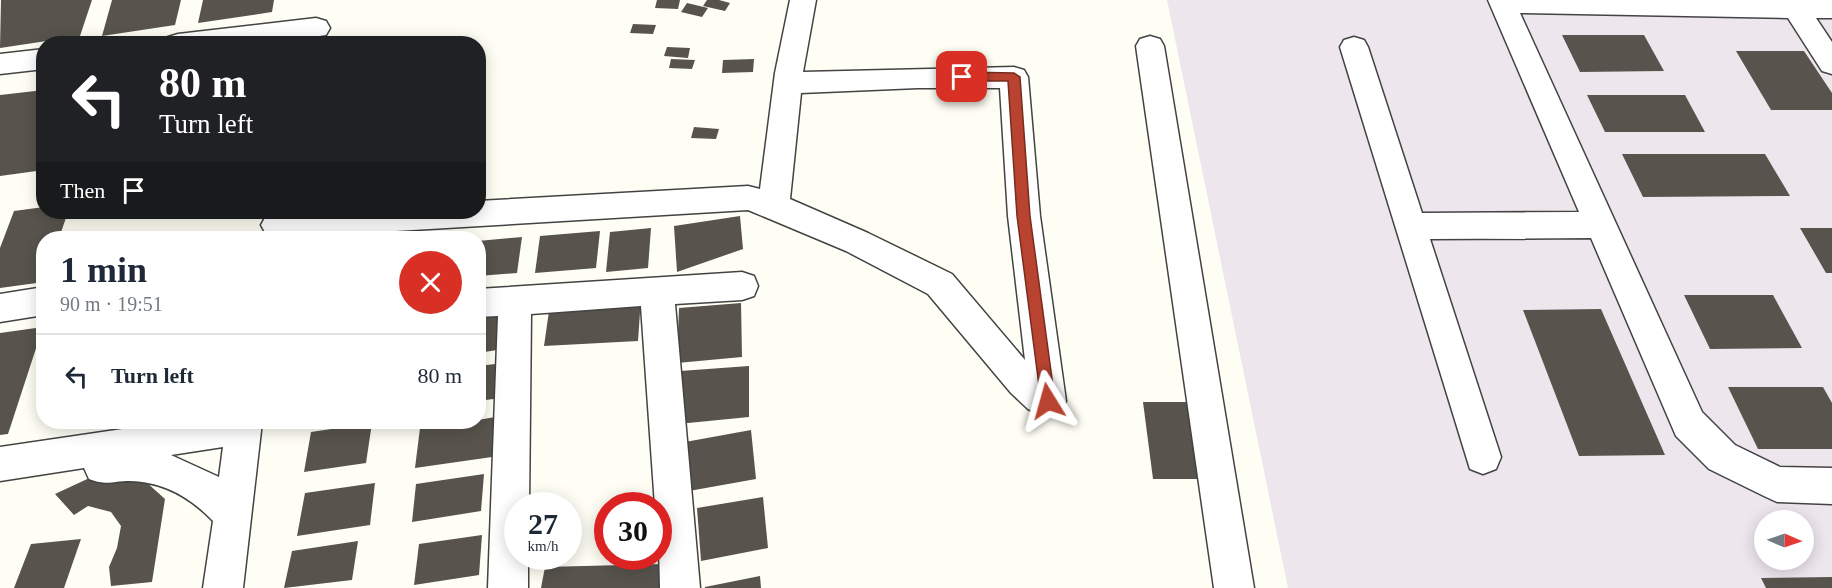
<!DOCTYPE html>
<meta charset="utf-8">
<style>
body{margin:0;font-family:"Times New Roman",serif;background:#f2f2f3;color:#1f2937;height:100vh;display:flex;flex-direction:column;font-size:22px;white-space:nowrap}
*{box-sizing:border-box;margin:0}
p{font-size:20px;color:#747a83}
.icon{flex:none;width:33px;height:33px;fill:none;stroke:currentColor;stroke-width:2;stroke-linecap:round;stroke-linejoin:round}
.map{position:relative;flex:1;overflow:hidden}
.panel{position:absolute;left:36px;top:231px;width:450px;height:198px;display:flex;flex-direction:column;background:#fff;border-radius:24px;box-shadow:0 3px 15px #0003}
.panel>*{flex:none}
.hud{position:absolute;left:36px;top:36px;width:450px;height:183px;border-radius:24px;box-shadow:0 3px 15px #0003;background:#202124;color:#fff;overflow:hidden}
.needle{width:39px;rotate:92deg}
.tools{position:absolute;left:1754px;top:510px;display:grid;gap:12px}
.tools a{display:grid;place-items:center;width:60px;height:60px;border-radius:50%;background:#fff;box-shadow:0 3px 15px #0003;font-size:30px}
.speed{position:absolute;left:504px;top:492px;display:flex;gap:12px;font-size:30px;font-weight:700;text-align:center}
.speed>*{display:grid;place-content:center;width:78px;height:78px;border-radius:50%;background:#fff;box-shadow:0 3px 15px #0003;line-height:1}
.speed small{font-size:15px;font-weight:400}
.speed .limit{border:9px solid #d22;background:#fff;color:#111}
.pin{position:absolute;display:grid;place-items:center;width:51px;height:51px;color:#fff;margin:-26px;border-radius:12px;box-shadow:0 3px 9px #0006}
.me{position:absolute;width:66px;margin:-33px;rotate:352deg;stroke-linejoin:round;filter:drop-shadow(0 0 4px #0008)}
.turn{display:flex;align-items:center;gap:21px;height:126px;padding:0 24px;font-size:27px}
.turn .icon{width:78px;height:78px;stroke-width:2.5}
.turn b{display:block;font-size:42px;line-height:51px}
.then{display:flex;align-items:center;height:57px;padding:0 24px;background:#0003;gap:12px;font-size:22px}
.round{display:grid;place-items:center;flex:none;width:63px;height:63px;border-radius:32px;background:#f2f2f3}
.headline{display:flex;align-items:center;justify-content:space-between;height:102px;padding:0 24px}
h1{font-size:36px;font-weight:600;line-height:45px}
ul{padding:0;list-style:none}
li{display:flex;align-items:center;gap:18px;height:84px;padding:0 24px;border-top:2px solid #e0e1e3}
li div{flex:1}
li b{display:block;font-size:22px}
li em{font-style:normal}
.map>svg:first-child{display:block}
</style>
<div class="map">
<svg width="1832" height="588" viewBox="0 0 1832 588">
<rect width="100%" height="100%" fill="#fefef4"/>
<path fill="#eee6ed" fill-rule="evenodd" d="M1167,0H1832V588H1288ZM1764,520H1803V560H1764Z"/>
<g fill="#58544d">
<polygon points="1,0 92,0 80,36 0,48"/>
<polygon points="112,0 181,0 175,25 102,36"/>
<polygon points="203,0 274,0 272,12 198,23"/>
<polygon points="657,0 680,0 678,9 655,8"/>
<polygon points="707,0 719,0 730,3 725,11 703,6"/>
<polygon points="687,3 708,8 702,17 681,12"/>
<polygon points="633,24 656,25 653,34 630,33"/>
<polygon points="1562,35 1644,35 1664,71 1580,72"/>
<polygon points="667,47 690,48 688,58 664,56"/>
<polygon points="1736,51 1804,51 1832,93 1832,110 1771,110"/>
<polygon points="671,59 695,60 692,69 669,68"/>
<polygon points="754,59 753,72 722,73 723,60"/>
<polygon points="44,90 44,170 0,176 0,95"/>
<polygon points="1587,95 1685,95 1705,132 1605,132"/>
<polygon points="694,127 719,129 716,139 691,138"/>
<polygon points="1622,154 1765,154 1790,196 1643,197"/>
<polygon points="44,207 44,212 68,212 59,238 44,238 44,282 0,288 0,248 14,211"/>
<polygon points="740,216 743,249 677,272 674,226"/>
<polygon points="651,228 648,268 606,272 610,232"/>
<polygon points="1800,228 1832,228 1832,273 1826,273"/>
<polygon points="600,231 596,268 535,273 540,236"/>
<polygon points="522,237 517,273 478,276 478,241"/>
<polygon points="1684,295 1773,295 1802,348 1710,349"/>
<polygon points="641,298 638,341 544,346 550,304"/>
<polygon points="741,303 742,357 677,363 679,308"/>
<polygon points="1601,309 1665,455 1579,456 1523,310"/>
<polygon points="500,312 497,350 478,353 478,315"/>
<polygon points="43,327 8,434 0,435 0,333"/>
<polygon points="504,363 501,398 478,401 478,366"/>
<polygon points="749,366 749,417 678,424 680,371"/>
<polygon points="1728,387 1823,387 1832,403 1832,449 1758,449"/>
<polygon points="1143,402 1201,402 1213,479 1153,479"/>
<polygon points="495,417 492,457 415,468 420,428 478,422 478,420"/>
<polygon points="372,423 366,463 304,472 311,432"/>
<polygon points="751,430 756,479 689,491 685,442"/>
<polygon points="135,472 165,499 152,582 111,586 109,567 117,548 121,526 111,512 88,506 74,515 55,494 98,474"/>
<polygon points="484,474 481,511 412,522 416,484"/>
<polygon points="375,483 370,525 297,536 305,493"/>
<polygon points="763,497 768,548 701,561 697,508"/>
<polygon points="482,535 479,575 414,585 419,544"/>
<polygon points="81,539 64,588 14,588 31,544"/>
<polygon points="358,541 352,580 284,588 292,551"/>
<polygon points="662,564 659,588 541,588 545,567"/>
<polygon points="760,576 761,588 705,588 705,587"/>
<polygon points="1832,577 1832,588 1766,588 1761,578"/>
</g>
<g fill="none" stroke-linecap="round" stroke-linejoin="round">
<defs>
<g id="minor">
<path d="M790,0H816L803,72L1014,67L1024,70L1028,77L1040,216L1066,401L1060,412L1048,417L1028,409L1011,393L928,294L846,251L748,210L277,238L266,234L261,225L266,216L277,212H478V201L748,186L760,189L775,73ZM918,88H1000L1008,216L1025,360L952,274L868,233L790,199L801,93Z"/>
<polygon points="1488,0 1832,0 1832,18 1816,18 1832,42 1832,74 1822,71 1788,18 1520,13 1702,412 1735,445 1780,467 1832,468 1832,504 1777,502 1764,496 1709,469 1676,436 1591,238 1430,239 1501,457 1496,469 1483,474 1470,469 1340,47 1344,40 1354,37 1364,40 1368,47 1422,213 1579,212"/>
<polygon points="316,18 326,21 330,28 326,35 267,44 164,44 168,37 178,34"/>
<polygon points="1150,36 1160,39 1164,46 1254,588 1214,588 1136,46 1140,39"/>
<polygon points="44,49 44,69 0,74 0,54"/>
<polygon points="742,272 754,276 758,286 754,296 742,300 675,304 700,588 660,588 658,506 655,506 641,306 531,314 529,506 518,506 518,556 528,556 528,588 488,588 498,316 478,317 478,289"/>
<polygon points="44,287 44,315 0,322 0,294"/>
<path d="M170,422H262L243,588H203L213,521C190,497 164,482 130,481C113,481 107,486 89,479L84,468L0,481V447ZM223,447L219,477L171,455Z"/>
</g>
</defs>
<use href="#minor" stroke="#434343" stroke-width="3"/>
<use href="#minor" fill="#fff" fill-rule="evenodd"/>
</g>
<polygon fill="#b84330" stroke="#782c1f" stroke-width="1.5" points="962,72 1014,73 1020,77 1030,216 1055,401 1053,406 1048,408 1043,406 1041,401 1017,216 1008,81 962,81 956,77"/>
</svg>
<div class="tools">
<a><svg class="needle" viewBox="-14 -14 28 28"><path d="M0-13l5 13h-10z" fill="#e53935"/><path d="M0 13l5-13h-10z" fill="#747a83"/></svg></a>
</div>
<div class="speed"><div>27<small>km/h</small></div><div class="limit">30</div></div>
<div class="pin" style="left:962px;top:77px;background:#d93025"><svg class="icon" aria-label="arrive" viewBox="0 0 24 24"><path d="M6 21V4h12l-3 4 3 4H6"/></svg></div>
<svg class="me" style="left:1048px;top:401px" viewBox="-20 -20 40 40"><path d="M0-17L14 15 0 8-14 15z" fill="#b84330" stroke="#fff" stroke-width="4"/></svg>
<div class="hud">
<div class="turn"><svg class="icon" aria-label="left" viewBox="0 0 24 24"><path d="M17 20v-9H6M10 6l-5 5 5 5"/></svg><div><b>80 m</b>Turn left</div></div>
<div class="then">Then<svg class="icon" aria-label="arrive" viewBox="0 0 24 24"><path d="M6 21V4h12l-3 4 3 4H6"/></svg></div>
</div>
<section class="panel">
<div class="headline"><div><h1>1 min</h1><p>90 m · 19:51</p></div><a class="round" style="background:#d93025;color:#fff"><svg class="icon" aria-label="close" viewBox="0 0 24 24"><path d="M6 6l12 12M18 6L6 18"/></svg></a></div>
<ul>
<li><svg class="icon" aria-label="left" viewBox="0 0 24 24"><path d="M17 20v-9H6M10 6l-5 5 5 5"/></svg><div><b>Turn left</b></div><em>80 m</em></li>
</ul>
</section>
</div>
